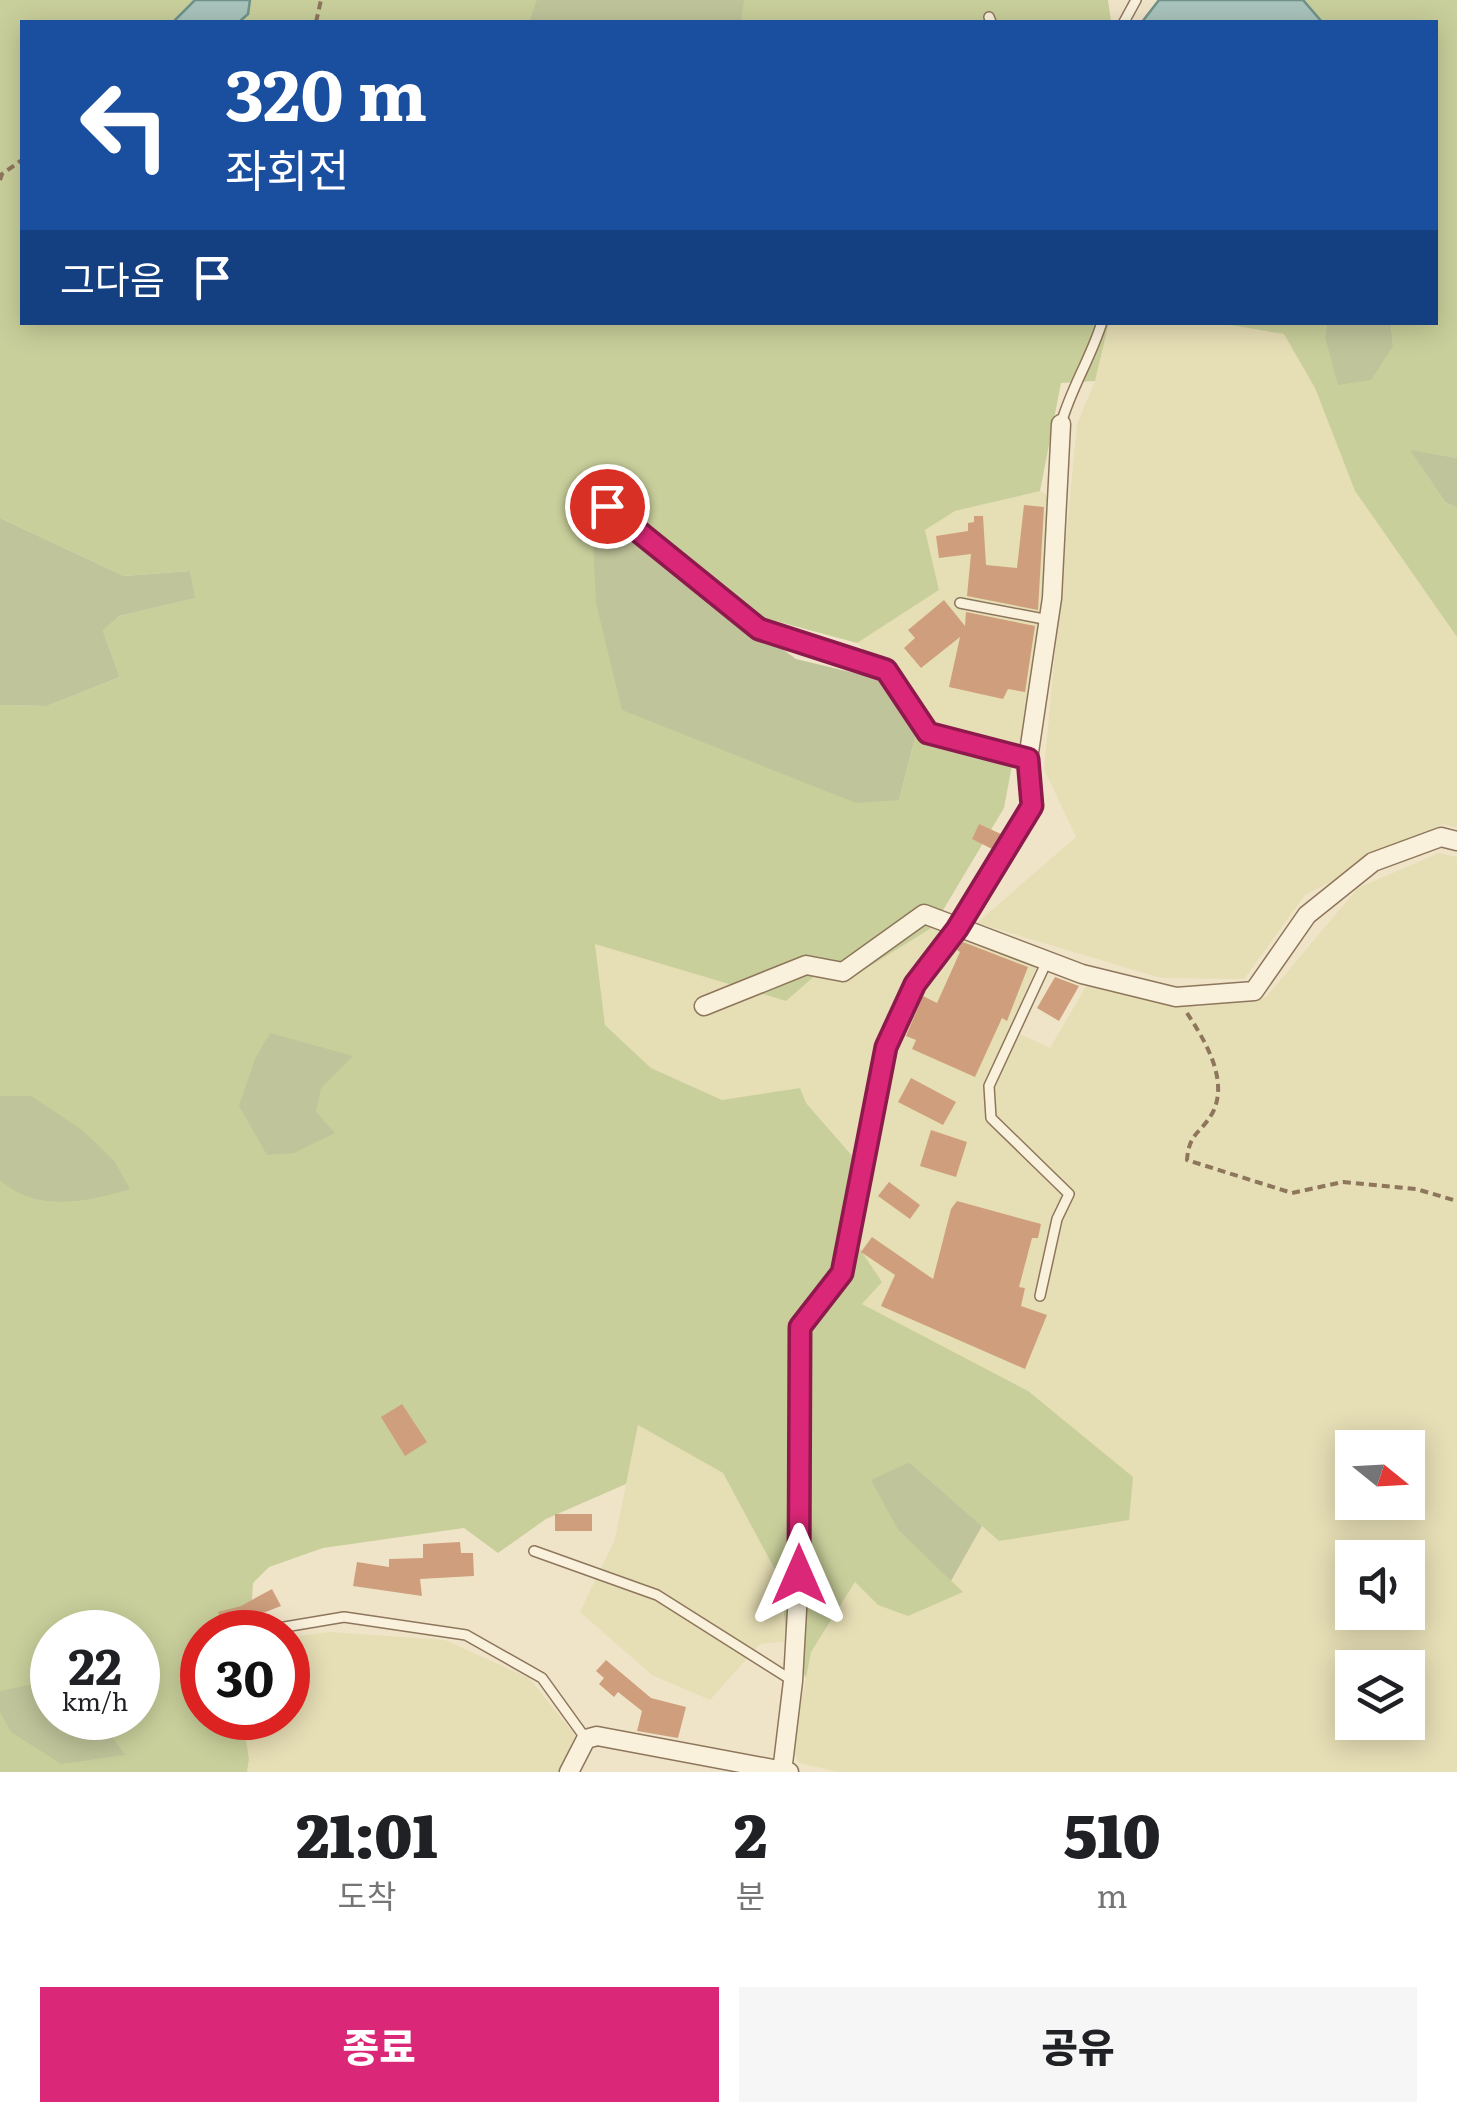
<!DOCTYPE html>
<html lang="ko">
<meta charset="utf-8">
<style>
body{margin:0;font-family:Literata,"Noto Sans KR",serif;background:#f6f6f6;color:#202124;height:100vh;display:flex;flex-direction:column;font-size:38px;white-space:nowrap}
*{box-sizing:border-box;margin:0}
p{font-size:32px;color:#757577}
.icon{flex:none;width:55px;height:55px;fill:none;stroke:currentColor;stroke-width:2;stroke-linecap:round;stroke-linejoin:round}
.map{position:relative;height:1772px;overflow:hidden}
.panel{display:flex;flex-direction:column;background:#fff;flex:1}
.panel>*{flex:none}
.banner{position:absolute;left:20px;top:20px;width:1418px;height:305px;border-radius:0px;box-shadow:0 5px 25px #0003;background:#1a4fa0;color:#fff;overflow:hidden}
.needle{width:65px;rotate:108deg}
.controls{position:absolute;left:1335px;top:1430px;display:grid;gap:20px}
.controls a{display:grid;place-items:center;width:90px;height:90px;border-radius:0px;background:#fff;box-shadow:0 5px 25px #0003;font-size:50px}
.speed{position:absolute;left:30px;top:1610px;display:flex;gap:20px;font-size:50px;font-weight:700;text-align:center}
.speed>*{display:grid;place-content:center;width:130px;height:130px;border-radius:50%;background:#fff;box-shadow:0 5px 25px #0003;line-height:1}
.speed small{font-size:25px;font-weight:400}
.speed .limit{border:15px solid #d22;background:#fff;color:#111}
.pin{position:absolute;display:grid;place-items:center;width:85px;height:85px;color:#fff;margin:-42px;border:5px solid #fff;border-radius:50%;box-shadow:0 2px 10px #0007}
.me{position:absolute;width:110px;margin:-55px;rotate:0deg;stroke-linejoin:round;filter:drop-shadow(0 0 8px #0008)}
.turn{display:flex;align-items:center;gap:35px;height:210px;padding:0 40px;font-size:45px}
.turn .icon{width:130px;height:130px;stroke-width:2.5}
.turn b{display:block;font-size:70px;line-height:85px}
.then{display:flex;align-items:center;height:95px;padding:0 40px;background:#0003;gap:20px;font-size:38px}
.eta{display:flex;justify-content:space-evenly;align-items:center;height:170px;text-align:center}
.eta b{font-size:60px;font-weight:800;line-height:70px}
.cta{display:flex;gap:20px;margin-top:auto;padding:20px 40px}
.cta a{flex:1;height:115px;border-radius:0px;background:#db2777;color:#fff;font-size:40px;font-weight:800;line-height:115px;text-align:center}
.cta a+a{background:#f6f6f6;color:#202124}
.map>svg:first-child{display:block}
</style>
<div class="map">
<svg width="1457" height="1772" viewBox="0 0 1457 1772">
<rect width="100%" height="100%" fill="#f0e4c8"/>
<g fill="#e6deb5" fill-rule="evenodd">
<polygon points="1109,323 1226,323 1284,333 1315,388 1355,491 1457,637 1457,828 1443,824 1305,895 1244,979 1161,978 977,923 1076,837 1044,769 1077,424 1095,381"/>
<polygon points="1040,491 1052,498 1043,626 1023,747 937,723 857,643 939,590 925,530 955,511"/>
<path d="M1439,853L1457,857V1772H838L799,1763L792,1747L811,1652L855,1582L878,1605L909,1615L962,1592L951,1581L982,1526L999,1541L1038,1533L862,1304L855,1242L870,1176L878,1053L857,1160L806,1103L800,1088L722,1100L651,1068L605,1025L595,943L786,1001L817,974L846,981L933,927L961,934L1036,968L984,1086L1020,1034L1050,1048L1088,983L1198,1007L1266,997L1358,888ZM1352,1448H1408V1502H1352ZM1352,1558H1408V1612H1352ZM1352,1668H1408V1722H1352Z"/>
<polygon points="638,1425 723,1473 780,1579 787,1641 760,1644 710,1700 652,1675 580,1612 615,1539"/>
<polygon points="330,1632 445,1640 529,1678 575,1735 560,1772 247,1772 249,1759 243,1718 288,1718 288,1637"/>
</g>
<g fill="#c9cf9b" fill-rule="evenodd">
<path d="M0,0H1108L1111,22H22V322L1109,323L1095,381L1061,383L1040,491L955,511L925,530L939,590L857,643L761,617L600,490L592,523L899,800L916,734L1012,765L1004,808L933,927L846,981L817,974L786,1001L595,944L605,1025L651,1068L722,1100L800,1088L806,1103L870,1176L855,1242L882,1282L862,1304L1028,1391L1133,1477L1129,1520L999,1541L909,1462L872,1480L898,1530L963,1592L908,1616L878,1605L855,1582L811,1652L806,1678L787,1641L780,1579L723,1473L638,1425L626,1484L546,1519L498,1553L464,1528L323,1548L269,1567L253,1583L250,1632H202V1718H243L249,1759L247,1772H0V705L47,706L120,677L103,631L119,616L194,598L190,571L124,576L0,518ZM52,1632H138V1718H52Z"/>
<polygon points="1303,0 1457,0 1457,458 1411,451 1445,502 1457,508 1457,637 1355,491 1315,388 1284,334 1225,324 1327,323 1325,337 1393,346 1391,323 1435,322 1435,22 1322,22"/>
</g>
<g fill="#bfc49a">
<polygon points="537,0 744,0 741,22 529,22"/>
<polygon points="1327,323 1391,323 1393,346 1371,380 1338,385 1325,337"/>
<polygon points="1410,450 1457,458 1457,508 1445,502"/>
<polygon points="0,518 124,576 190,571 195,598 119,616 103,631 120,677 47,706 0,705"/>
<polygon points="592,523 620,531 796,659 879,679 916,734 899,800 856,803 622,710 596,603"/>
<polygon points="270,1033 353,1056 321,1088 316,1112 335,1133 294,1153 267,1155 239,1106 255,1059"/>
<path d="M0,1096H31L82,1130L114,1161L130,1189C87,1202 36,1213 0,1180Z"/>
<polygon points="909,1462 982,1526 951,1581 898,1530 871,1480"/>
<polygon points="39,1683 52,1687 52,1718 99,1718 125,1755 61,1764 11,1732 0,1712 0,1691"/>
</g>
<g fill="#a9c4bc" stroke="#6f938a" stroke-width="2.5">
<polygon points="195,0 250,0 248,14 239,22 173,22"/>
<polygon points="1159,0 1303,0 1322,22 1142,22"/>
</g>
<g fill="#cf9f7d">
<polygon points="1024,505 1044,507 1038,610 967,596 971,554 939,558 936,536 968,531 968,523 974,522 974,516 983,516 986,565 1017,568"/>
<polygon points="944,600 965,626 966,612 1035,626 1025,692 1008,689 1003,699 949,687 960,637 921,668 904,648 915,638 908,630"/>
<polygon points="979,824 1001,834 992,849 972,839"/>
<polygon points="963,942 1028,967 1007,1021 1002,1018 975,1077 912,1049 916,1040 906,1036 923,996 937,1003 960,952 957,950"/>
<polygon points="1055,977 1079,986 1059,1021 1037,1008"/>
<polygon points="911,1078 956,1102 943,1125 898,1102"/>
<polygon points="931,1130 967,1142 956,1177 920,1166"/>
<polygon points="889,1182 920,1205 910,1219 878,1196"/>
<polygon points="957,1201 1041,1224 1038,1238 1032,1238 1019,1287 1025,1288 1021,1306 1047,1315 1025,1369 881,1306 895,1275 861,1252 872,1237 933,1279 951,1209"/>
<polygon points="402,1404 427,1442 405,1456 381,1417"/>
<rect x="555" y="1514" width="37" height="17"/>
<polygon points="460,1542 461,1553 473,1553 474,1576 420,1579 422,1596 353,1586 357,1562 389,1567 389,1559 423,1558 423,1544"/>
<polygon points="272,1589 281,1606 224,1628 218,1612 241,1606"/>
<polygon points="606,1660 651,1698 686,1707 678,1738 637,1731 642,1711 618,1692 614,1697 599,1684 604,1678 596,1671"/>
</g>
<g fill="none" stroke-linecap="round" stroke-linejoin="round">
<defs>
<g id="lane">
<polyline points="989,17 991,22"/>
<polyline points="1124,22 1136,0"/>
<path d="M1061,424C1071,388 1091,358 1102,322"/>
<polyline points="607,506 759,629 886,670 929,733 1028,759"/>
<polyline points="960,603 1049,620"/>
<polyline points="1040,1296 1057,1219 1069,1194 991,1118 989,1086 1047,961"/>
<polyline points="534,1551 657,1595 793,1681"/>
<polyline points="255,1632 344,1617 466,1635 542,1678 586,1739"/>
</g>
<g id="street">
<polyline points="704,1006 806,965 843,972 924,914 1082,974 1176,997 1254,991 1307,915 1373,862 1441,837 1457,841"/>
<polyline points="569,1772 586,1739 597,1736 789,1772"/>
<polyline points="782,1772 793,1681 799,1575 800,1327 842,1273 886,1047 915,984 957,929 1033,806 1028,759 1052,598 1061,424"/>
</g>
</defs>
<use href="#lane" stroke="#8d765c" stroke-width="12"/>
<use href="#street" stroke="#8d765c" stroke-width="21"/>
<g stroke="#8d765c" stroke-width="4" stroke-dasharray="8 5" stroke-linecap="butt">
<polyline points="316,22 321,0"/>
<polyline points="0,180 2,174 22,160"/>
<path d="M1187,1013C1204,1039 1229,1079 1213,1112C1201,1134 1189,1132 1187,1160L1292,1193L1343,1182L1416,1189L1457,1201"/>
</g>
<use href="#lane" stroke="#faf1dc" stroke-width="9"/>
<use href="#street" stroke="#faf1dc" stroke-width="18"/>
</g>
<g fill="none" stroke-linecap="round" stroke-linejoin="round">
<defs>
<polyline id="route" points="607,506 759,629 886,670 928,733 1028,759 1032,806 957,929 915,984 886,1047 842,1273 800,1327 799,1575"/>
</defs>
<use href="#route" stroke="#8e194d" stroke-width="25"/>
<use href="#route" stroke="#db2777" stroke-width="18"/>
</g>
</svg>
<div class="controls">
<a><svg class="needle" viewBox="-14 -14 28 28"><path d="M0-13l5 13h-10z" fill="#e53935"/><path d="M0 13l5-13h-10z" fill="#757577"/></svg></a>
<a><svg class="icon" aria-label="sound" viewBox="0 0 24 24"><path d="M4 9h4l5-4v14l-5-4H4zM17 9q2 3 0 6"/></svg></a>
<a><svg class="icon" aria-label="layers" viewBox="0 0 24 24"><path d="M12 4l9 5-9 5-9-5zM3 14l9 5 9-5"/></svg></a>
</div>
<div class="speed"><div>22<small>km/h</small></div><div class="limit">30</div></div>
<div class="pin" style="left:607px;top:506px;background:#d93025"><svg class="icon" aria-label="arrive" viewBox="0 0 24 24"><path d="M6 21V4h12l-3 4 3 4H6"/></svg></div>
<svg class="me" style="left:799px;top:1575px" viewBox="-20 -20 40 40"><path d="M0-17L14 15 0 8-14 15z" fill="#db2777" stroke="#fff" stroke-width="4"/></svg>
<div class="banner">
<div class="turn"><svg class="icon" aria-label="left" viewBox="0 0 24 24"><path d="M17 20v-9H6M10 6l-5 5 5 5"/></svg><div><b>320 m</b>좌회전</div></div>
<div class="then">그다음<svg class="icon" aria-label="arrive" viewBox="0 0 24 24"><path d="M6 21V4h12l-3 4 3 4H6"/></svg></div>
</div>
</div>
<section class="panel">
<div class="eta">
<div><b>21:01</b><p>도착</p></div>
<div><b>2</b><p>분</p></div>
<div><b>510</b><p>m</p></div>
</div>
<div class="cta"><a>종료</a><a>공유</a></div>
</section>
